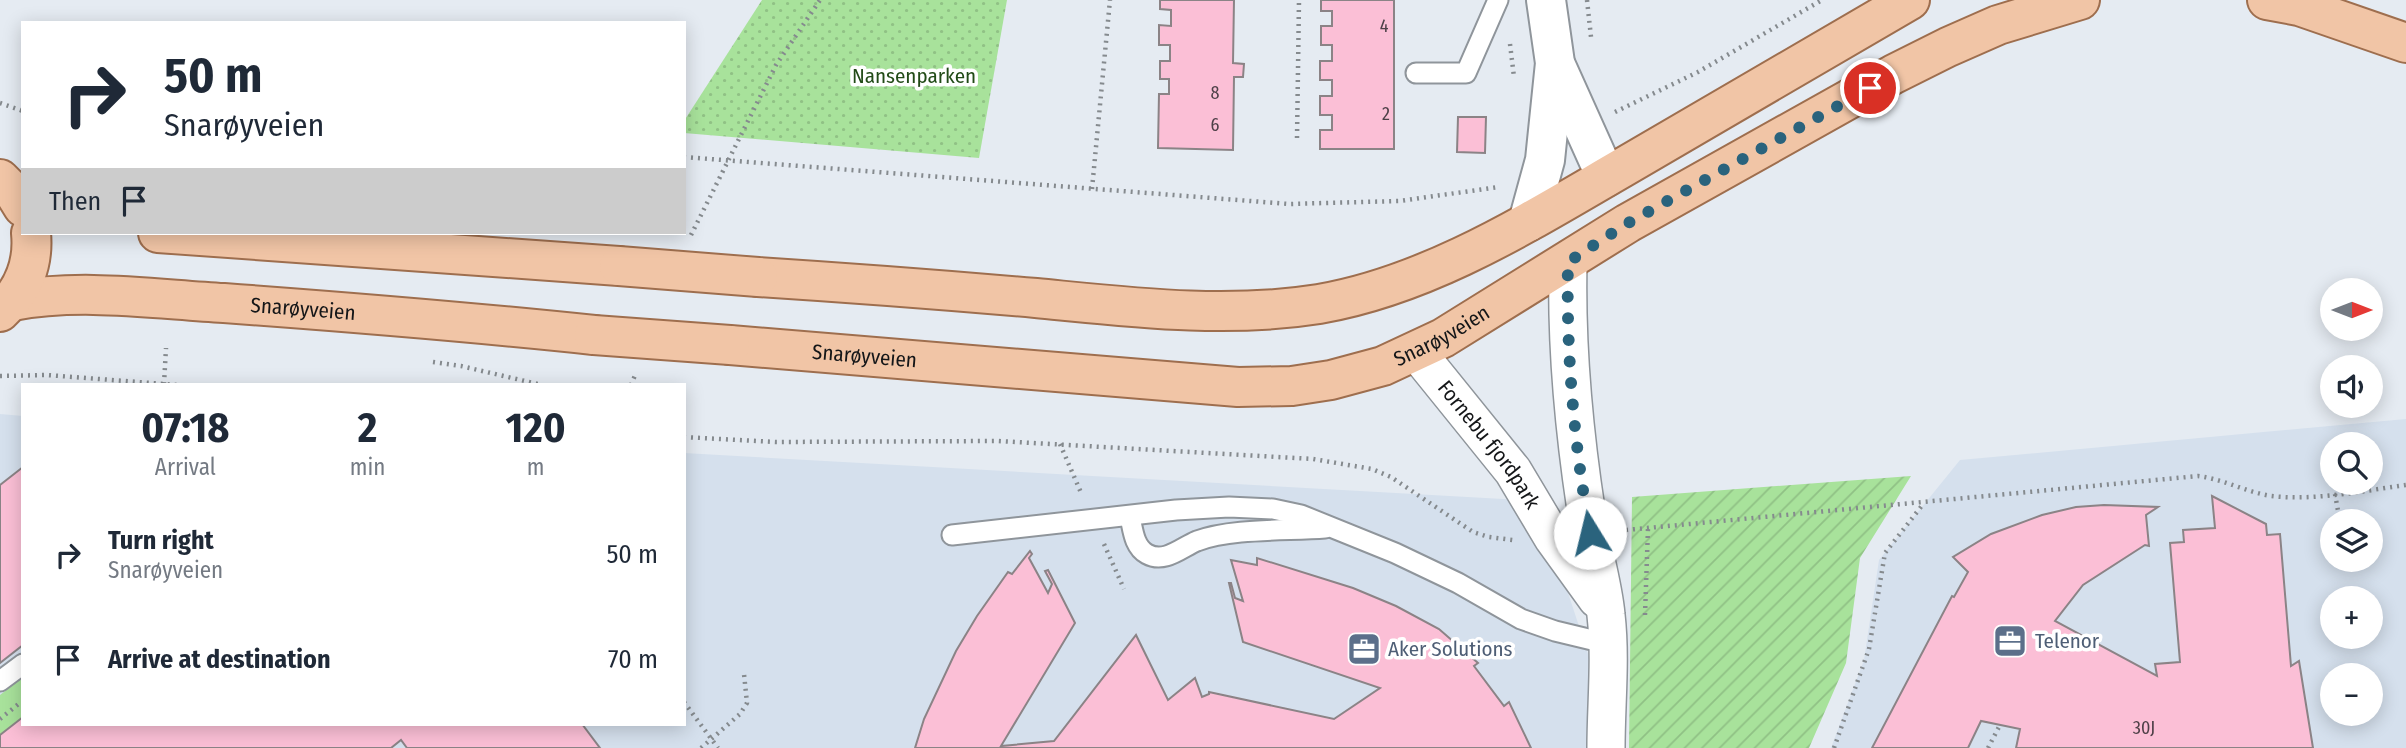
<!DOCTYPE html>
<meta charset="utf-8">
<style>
body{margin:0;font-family:"Fira Sans Condensed",sans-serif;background:#f2f2f3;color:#1f2937;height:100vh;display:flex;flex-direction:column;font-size:26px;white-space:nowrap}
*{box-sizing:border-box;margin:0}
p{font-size:23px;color:#747a83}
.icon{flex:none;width:38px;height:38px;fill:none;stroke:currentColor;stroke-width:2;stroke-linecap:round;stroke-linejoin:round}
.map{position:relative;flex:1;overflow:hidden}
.panel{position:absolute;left:21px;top:383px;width:665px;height:343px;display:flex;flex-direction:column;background:#fff;border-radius:0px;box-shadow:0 4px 18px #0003}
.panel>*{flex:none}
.guide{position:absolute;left:21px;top:21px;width:665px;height:214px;border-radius:0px;box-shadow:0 4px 18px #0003;background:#fff;color:#1f2937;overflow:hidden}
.needle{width:46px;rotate:90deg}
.tools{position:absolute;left:2320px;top:278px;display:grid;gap:14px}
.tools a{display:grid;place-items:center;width:63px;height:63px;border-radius:50%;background:#fff;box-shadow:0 4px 18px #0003;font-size:35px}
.pin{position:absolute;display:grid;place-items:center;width:60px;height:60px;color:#fff;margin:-30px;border:4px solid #fff;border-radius:50%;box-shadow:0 2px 7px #0007}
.me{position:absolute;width:77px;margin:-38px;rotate:351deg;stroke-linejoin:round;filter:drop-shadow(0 0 5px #0008)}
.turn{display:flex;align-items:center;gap:24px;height:147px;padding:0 28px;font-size:32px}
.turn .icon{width:91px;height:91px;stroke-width:2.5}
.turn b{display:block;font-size:49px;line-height:60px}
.then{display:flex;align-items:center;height:66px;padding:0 28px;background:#0003;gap:14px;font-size:26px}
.eta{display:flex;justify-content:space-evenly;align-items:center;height:119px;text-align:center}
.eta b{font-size:42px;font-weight:700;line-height:49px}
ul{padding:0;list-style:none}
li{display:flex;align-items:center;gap:21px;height:105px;padding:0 28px}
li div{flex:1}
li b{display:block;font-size:26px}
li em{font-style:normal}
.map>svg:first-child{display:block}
</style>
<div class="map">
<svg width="2406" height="748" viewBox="0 0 2406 748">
<defs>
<pattern id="park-dots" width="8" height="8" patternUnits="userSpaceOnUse" patternTransform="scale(1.75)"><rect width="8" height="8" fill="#a8e29b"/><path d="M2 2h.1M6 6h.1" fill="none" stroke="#90c185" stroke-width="1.8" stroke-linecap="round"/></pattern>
<pattern id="garden-furrows" width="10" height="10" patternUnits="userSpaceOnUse" patternTransform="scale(1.75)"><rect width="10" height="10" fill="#a8e29b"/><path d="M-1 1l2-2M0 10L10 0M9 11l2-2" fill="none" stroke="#90c185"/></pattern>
</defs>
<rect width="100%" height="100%" fill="#e5ebf2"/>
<g fill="#d5e0ed" fill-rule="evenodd">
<polygon points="0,414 23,416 23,724 684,724 684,453 1538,501 1592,666 1589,748 0,748"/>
<path d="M2406,419V748H1831L1864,660L1879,560L1960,460ZM2333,444H2371V483H2333ZM2333,522H2371V560H2333ZM2333,598H2371V637H2333ZM2333,676H2371V714H2333Z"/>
</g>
<polygon fill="#a8e29b" points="23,677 23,717 0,735 0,695"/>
<polygon fill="url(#park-dots)" points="762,0 1007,0 979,158 684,133 684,121"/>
<polygon fill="url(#garden-furrows)" points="1911,476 1860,558 1846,663 1809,748 1629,748 1632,497"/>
<g fill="#fbbfd6" stroke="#8b8386" stroke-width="2">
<polygon points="1160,0 1234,0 1233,63 1244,64 1243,77 1234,77 1233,150 1158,148 1159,94 1169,94 1169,79 1160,79 1160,61 1170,61 1170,45 1159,45 1159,25 1171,26 1171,10 1160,9"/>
<polygon points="1321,0 1394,0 1394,149 1320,149 1320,130 1332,130 1332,115 1320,115 1320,96 1332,96 1332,80 1320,80 1320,61 1332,61 1332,45 1321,45 1321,26 1332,26 1332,11 1321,11"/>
<polygon points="1458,117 1486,117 1485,153 1457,152"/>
<polygon points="23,467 23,645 0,663 0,485"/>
<polygon points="2212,496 2266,524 2267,535 2280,534 2291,666 2299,661 2313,748 2016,748 2020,729 1981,721 1968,748 1872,748 1952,596 1954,597 1968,572 1953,557 1991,534 2042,515 2076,507 2104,505 2158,507 2146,515 2149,546 2145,545 2083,585 2055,621 2157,676 2155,664 2180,662 2170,543 2184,542 2183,530 2215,528"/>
<polygon points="1030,551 1032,554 1029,558 1048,593 1052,584 1045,571 1048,570 1075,623 1001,746 1054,741 1136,635 1168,700 1195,678 1202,697 1209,694 1209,692 1334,719 1380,688 1243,642 1229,583 1231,583 1235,598 1243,601 1231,560 1257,565 1257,558 1353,588 1396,606 1439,629 1478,663 1474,666 1504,706 1509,702 1531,748 915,748 924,719 956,651 977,616 1008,572 1012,574"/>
<polygon points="23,717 23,724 582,724 600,748 407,748 401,740 391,748 0,748 0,735"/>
</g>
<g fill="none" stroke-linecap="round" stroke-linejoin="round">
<defs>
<g id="service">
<polyline points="1416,73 1466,73 1498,0"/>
<path d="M1130,517C1133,530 1134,547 1147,554C1165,564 1182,547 1197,541C1232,528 1287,531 1325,528"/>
<polyline points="952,535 1176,510 1229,507 1273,509 1301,515 1395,553 1458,583 1521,619 1555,631 1609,644"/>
<polyline points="0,681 23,664"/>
</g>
<g id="minor">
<path d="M1568,263C1566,348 1574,432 1587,516C1592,549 1603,582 1606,615C1611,659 1606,704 1606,748"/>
<path id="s1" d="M1416,351L1513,471L1553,538L1597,599"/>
</g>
<g id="tertiary">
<polyline points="1557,68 1606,177"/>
<polyline points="1528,222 1545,160 1555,63 1546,0"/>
</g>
<g id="primary">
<polyline points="2267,0 2299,6 2406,43"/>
<polyline points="0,179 15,194 23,207"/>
<polyline points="158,233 619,266"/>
<path d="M758,277C851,283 943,290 1036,298C1129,307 1225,319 1319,304C1429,285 1527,223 1622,168C1718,112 1814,56 1910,0"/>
<path id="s2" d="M12,301C81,288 153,299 224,303C347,312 471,322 594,335"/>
<path d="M0,312C23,291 34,264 31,233"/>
<path id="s3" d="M730,345L1238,387L1292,386L1331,380L1383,366L1443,338L1628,223L1894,74L1948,47L1998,25L2080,0"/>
</g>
</defs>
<use href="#service" stroke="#8f959b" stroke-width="23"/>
<use href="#minor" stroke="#8f959b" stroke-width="40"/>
<use href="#tertiary" stroke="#8f959b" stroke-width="42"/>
<use href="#primary" stroke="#9e6e4e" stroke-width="42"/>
<g stroke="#858a8e" stroke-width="4.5" stroke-dasharray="2 5" stroke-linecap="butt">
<polyline points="1587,0 1591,37"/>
<polyline points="1510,44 1514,77"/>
<polyline points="0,103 23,111"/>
<polyline points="1615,112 1698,72 1822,0"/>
<polyline points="1297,138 1299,0"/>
<polyline points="684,157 1289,204 1399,201 1499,187"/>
<polyline points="1092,189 1110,0"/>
<polyline points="691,235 776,65 820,0"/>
<polyline points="433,362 461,366 542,385"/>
<polyline points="0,376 47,375 177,385"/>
<polyline points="164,384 166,348"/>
<polyline points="631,385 636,373"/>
<polyline points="684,437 775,442 998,441 1313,459 1372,469 1391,477 1473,532 1489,537 1513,540"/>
<polyline points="1060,444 1082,495"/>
<polyline points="2335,494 2340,522"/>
<path d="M1626,530L2198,476C2223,479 2246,492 2271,496C2315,501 2362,491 2406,485"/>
<polyline points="1104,544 1124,589"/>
<polyline points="1645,615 1648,528"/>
<polyline points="684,702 718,748"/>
<polyline points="0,719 21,702"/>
<polyline points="701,748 740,714 747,703 744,674"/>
<polyline points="1834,748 1869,649 1885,553 1924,503"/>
<polyline points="1988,748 2000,725"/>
</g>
<use href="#service" stroke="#fff" stroke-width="19"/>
<use href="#minor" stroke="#fff" stroke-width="37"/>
<use href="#tertiary" stroke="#fff" stroke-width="38"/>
<use href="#primary" stroke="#f1c5a6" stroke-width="38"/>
<defs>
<g id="primary-bridge">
<polyline points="619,266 758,277"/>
<polyline points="594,335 730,345"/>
</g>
</defs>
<use href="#primary-bridge" stroke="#9e6e4e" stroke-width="42" stroke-linecap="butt"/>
<use href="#primary-bridge" stroke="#f1c5a6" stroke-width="38"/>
</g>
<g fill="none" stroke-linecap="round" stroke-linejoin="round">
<path stroke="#2a637d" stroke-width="12" stroke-dasharray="0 21.6" d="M1590,533C1574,443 1566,354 1568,262L1628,223L1870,88"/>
</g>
<defs>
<symbol id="office-square" viewBox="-11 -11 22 22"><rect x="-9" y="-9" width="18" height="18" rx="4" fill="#5c6f8a" stroke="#fff"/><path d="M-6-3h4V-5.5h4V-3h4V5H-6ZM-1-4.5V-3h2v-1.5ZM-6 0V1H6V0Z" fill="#fff"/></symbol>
</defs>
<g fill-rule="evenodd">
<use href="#office-square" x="1991" y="622" width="38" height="38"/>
<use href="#office-square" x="1345" y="630" width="38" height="38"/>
</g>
<g text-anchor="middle" stroke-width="7" stroke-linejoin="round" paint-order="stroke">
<g font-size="18" fill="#4e4048">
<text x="1384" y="32">4</text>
<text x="1215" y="99">8</text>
<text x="1386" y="120">2</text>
<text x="1215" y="131">6</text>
<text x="2144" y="734">30J</text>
</g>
<g font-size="21" fill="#224b17" stroke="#fff">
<text x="914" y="83">Nansenparken</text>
</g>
<g font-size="21" fill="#141618" stroke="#fff">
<text dy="7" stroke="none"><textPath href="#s2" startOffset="292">Snarøyveien</textPath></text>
<text dy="7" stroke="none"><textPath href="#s3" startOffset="723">Snarøyveien</textPath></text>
<text dy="7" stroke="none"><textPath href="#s3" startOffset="135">Snarøyveien</textPath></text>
<text dy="7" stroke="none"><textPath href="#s1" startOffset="119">Fornebu fjordpark</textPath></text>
</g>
<g font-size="21" fill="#4e5e75" stroke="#fff" text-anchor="start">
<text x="2035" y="648">Telenor</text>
<text x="1388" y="656">Aker Solutions</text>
</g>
</g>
</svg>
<div class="tools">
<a><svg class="needle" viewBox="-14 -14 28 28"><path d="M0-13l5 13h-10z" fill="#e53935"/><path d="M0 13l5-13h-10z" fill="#747a83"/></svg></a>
<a><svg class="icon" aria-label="sound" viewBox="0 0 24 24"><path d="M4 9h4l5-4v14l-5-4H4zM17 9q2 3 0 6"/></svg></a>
<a><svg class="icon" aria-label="search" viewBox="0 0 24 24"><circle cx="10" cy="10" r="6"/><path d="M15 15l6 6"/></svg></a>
<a><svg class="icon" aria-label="layers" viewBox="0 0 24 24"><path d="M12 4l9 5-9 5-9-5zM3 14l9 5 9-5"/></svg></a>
<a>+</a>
<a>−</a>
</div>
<div class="pin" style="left:1870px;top:88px;background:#d93025"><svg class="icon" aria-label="arrive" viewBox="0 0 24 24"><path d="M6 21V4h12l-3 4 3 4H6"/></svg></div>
<svg class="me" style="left:1590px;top:533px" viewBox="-20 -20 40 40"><circle r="19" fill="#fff"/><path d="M0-13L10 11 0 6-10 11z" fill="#2a637d"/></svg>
<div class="guide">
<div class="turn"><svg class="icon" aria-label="right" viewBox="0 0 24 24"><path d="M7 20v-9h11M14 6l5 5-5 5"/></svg><div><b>50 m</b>Snarøyveien</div></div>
<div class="then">Then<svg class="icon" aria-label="arrive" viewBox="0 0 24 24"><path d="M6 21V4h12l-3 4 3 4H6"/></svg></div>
</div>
<section class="panel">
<div class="eta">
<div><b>07:18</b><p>Arrival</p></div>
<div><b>2</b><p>min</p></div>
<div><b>120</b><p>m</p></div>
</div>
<ul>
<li><svg class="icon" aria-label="right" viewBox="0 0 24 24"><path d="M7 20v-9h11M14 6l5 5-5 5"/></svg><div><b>Turn right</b><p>Snarøyveien</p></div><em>50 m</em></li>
<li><svg class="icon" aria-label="arrive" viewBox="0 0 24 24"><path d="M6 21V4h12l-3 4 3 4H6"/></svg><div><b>Arrive at destination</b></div><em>70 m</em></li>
</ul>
</section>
</div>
